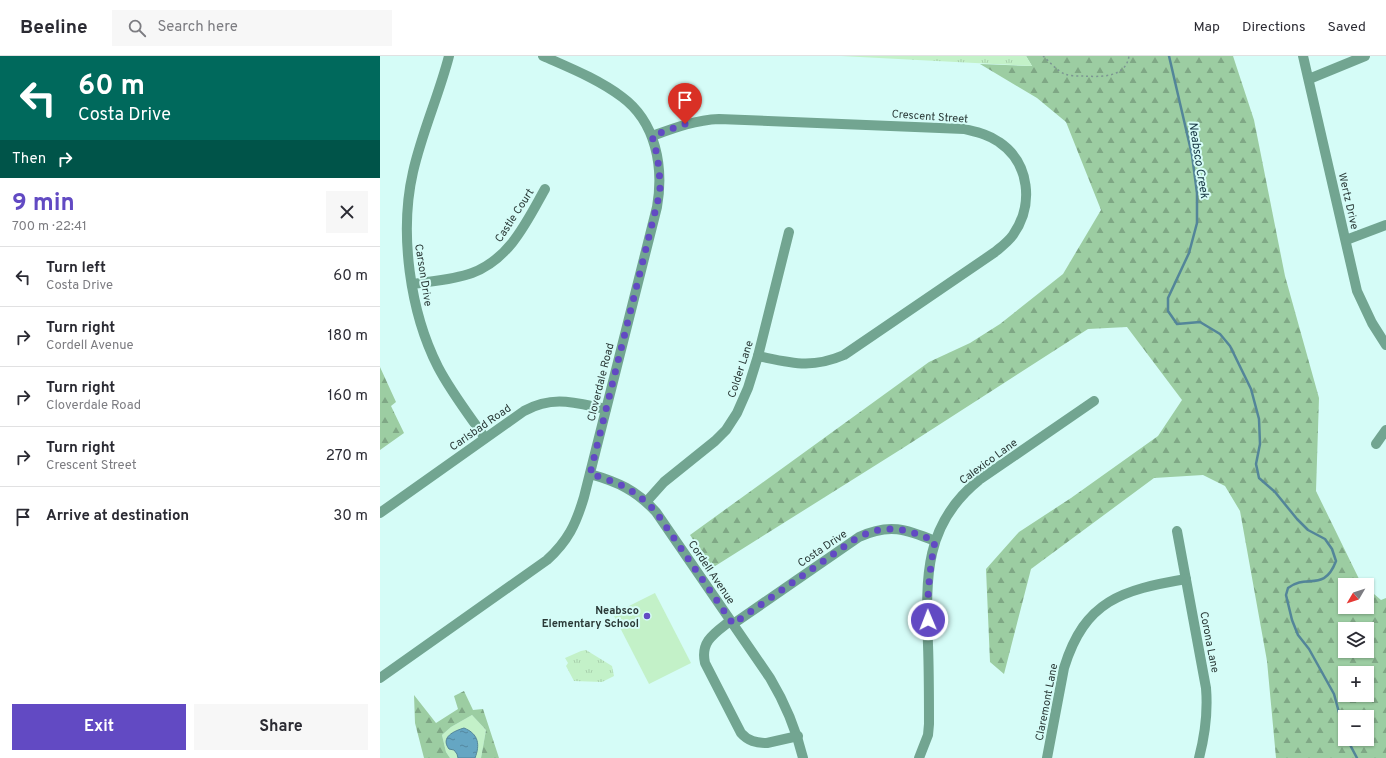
<!DOCTYPE html>
<meta charset="utf-8">
<style>
body{margin:0;font-family:Overpass,sans-serif;background:#f7f7f7;color:#2b2b33;height:100vh;display:flex;flex-direction:column;font-size:15px;white-space:nowrap}
*{box-sizing:border-box;margin:0}
p{font-size:13px;color:#7c7c81}
.icon{flex:none;width:22px;height:22px;fill:none;stroke:currentColor;stroke-width:2;stroke-linecap:round;stroke-linejoin:round}
.map{position:relative;flex:1;overflow:hidden}
.panel{display:flex;flex-direction:column;background:#fff;width:380px}
.panel>*{flex:none}
.hud{background:#00695c;color:#fff;overflow:hidden}
.needle{width:26px;rotate:231deg}
.fabs{position:absolute;left:958px;top:522px;display:grid;gap:8px}
.fabs a{display:grid;place-items:center;width:36px;height:36px;border-radius:0px;background:#fff;box-shadow:0 1px 3px #0004;font-size:20px}
.pin{position:absolute;display:grid;place-items:center;width:34px;height:34px;color:#fff;margin:-41px -17px;border-radius:50% 50% 50% 0;rotate:-45deg;box-shadow:0 0 4px #0007}
.pin .icon{rotate:45deg}
.me{position:absolute;width:44px;margin:-22px;rotate:359deg;stroke-linejoin:round;filter:drop-shadow(0 0 3px #0008)}
.turn{display:flex;align-items:center;gap:14px;height:84px;padding:0 12px;font-size:18px}
.turn .icon{width:52px;height:52px;stroke-width:2.5}
.turn b{display:block;font-size:28px;line-height:34px}
.then{display:flex;align-items:center;height:38px;padding:0 12px;background:#0003;gap:8px;font-size:15px}
.round{display:grid;place-items:center;flex:none;width:42px;height:42px;border-radius:0px;background:#f7f7f7}
.overview{display:flex;align-items:center;justify-content:space-between;height:68px;padding:0 12px}
h1{font-size:24px;font-weight:700;line-height:30px;color:#624ac3}
.button{display:flex;gap:8px;margin-top:auto;padding:8px 12px}
.button a{flex:1;height:46px;border-radius:0px;background:#624ac3;color:#fff;font-size:16px;font-weight:700;line-height:46px;text-align:center}
.button a+a{background:#f7f7f7;color:#2b2b33}
ul{padding:0;list-style:none}
li{display:flex;align-items:center;gap:12px;height:60px;padding:0 12px;border-top:1px solid #e1e1e2}
li div{flex:1}
li b{display:block;font-size:15px}
li em{font-style:normal}
header{display:flex;align-items:center;gap:24px;box-sizing:border-box;height:56px;padding:0 20px;background:#fff;border-bottom:1px solid #e1e1e2}
header strong{font-size:19px}
nav{display:flex;gap:22px;margin-inline-start:auto;font-size:14px}
.search{width:280px;height:36px;background:#f7f7f7;display:flex;align-items:center;gap:10px;box-sizing:border-box;padding:0 14px;border-radius:0px;color:#7c7c81;font-size:15px}
main{display:flex;flex:1;min-height:0}
.map>svg:first-child{display:block}
</style>
<header>
<strong>Beeline</strong>
<div class="search"><svg class="icon" aria-label="search" viewBox="0 0 24 24"><circle cx="10" cy="10" r="6"/><path d="M15 15l6 6"/></svg>Search here</div>
<nav><a>Map</a><a>Directions</a><a>Saved</a></nav>
</header>
<main>
<section class="panel">
<div class="hud">
<div class="turn"><svg class="icon" aria-label="left" viewBox="0 0 24 24"><path d="M17 20v-9H6M10 6l-5 5 5 5"/></svg><div><b>60 m</b>Costa Drive</div></div>
<div class="then">Then<svg class="icon" aria-label="right" viewBox="0 0 24 24"><path d="M7 20v-9h11M14 6l5 5-5 5"/></svg></div>
</div>
<div class="overview"><div><h1>9 min</h1><p>700 m · 22:41</p></div><a class="round"><svg class="icon" aria-label="close" viewBox="0 0 24 24"><path d="M6 6l12 12M18 6L6 18"/></svg></a></div>
<ul>
<li><svg class="icon" aria-label="left" viewBox="0 0 24 24"><path d="M17 20v-9H6M10 6l-5 5 5 5"/></svg><div><b>Turn left</b><p>Costa Drive</p></div><em>60 m</em></li>
<li><svg class="icon" aria-label="right" viewBox="0 0 24 24"><path d="M7 20v-9h11M14 6l5 5-5 5"/></svg><div><b>Turn right</b><p>Cordell Avenue</p></div><em>180 m</em></li>
<li><svg class="icon" aria-label="right" viewBox="0 0 24 24"><path d="M7 20v-9h11M14 6l5 5-5 5"/></svg><div><b>Turn right</b><p>Cloverdale Road</p></div><em>160 m</em></li>
<li><svg class="icon" aria-label="right" viewBox="0 0 24 24"><path d="M7 20v-9h11M14 6l5 5-5 5"/></svg><div><b>Turn right</b><p>Crescent Street</p></div><em>270 m</em></li>
<li><svg class="icon" aria-label="arrive" viewBox="0 0 24 24"><path d="M6 21V4h12l-3 4 3 4H6"/></svg><div><b>Arrive at destination</b></div><em>30 m</em></li>
</ul>
<div class="button"><a>Exit</a><a>Share</a></div>
</section>
<div class="map">
<svg width="1006" height="702" viewBox="0 0 1006 702">
<defs>
<pattern id="forest-firs" width="22" height="20" patternUnits="userSpaceOnUse"><rect width="22" height="20" fill="#9ccda2"/><path d="M5 1l3.5 6h-7zM16 11l3.5 6h-7z" fill="#7fa785"/></pattern>
<pattern id="park-tufts" width="24" height="20" patternUnits="userSpaceOnUse"><rect width="24" height="20" fill="#c3f1c8"/><path d="M3 7l-1-3M5 7V3M7 7l1-3M15 17l-1-3M17 17v-4M19 17l1-3" fill="none" stroke="#a8cfac"/></pattern>
<pattern id="water-ripples" width="26" height="14" patternUnits="userSpaceOnUse"><rect width="26" height="14" fill="#65a6c3"/><path d="M2 4q2-2 4 0t4 0M15 11q2-2 4 0t4 0" fill="none" stroke="#53889f"/></pattern>
</defs>
<rect width="100%" height="100%" fill="#d5fcf7"/>
<g fill="#c3f1c8">
<polygon points="275,537 311,607 269,628 233,558"/>
<polygon points="92,659 106,674 101,702 70,702 66,696 62,679 71,671"/>
</g>
<g fill="url(#forest-firs)" fill-rule="evenodd">
<path d="M646,0H853L874,64L905,220L939,342L936,435L981,527L984,529H965V551H987V532L1001,544L1006,542V702H896L887,605L860,455L845,430L823,419L774,422L651,513L624,618L610,606L606,513L639,476L691,442L778,380L802,344L747,271L708,273L523,392L332,512L310,479L549,306L590,287L620,268L683,218L721,154L686,66L657,42L600,8L652,10ZM965,573H987V595H965ZM965,617H987V639H965ZM965,661H987V683H965Z"/>
<polygon points="0,311 16,346 11,350 24,377 0,394"/>
<polygon points="84,635 93,654 103,653 119,702 101,702 106,674 92,659 71,671 62,679 66,696 70,702 44,702 35,667 34,639 56,667 78,653 74,640"/>
</g>
<g fill="url(#park-tufts)">
<polygon points="461,0 646,0 652,10"/>
<polygon points="206,594 232,610 234,620 222,626 194,625 186,610 188,607 185,602 201,595"/>
</g>
<path fill="url(#water-ripples)" stroke="#538599" d="M84,672C99,678 100,689 95,702H78L77,698L74,694L69,693C60,681 74,675 84,672Z"/>
<g fill="none" stroke-linecap="round" stroke-linejoin="round">
<g stroke="#538599" stroke-width="2.5">
<path d="M789,0L812,99L817,137V167L809,197L788,242V255L797,268L820,266L840,278L850,290L871,333L879,363L880,388L876,408L879,422L895,436L917,463L928,474L945,483L952,493L956,505C944,537 927,517 908,532L906,539L912,564L918,579L929,593L954,638L965,679"/>
<polyline points="967,683 977,702"/>
</g>
<path stroke="#7c9693" stroke-width="1.5" stroke-dasharray="2 3" stroke-linecap="butt" d="M663,0C669,5 678,16 685,18C690,20 697,20 703,20C720,21 746,22 749,0"/>
<g stroke="#72a591" stroke-width="10">
<path d="M69,0C59,39 42,76 33,116C19,177 30,256 58,311C71,336 89,359 105,382"/>
<polyline points="923,0 977,235 992,267 1006,289"/>
<polyline points="929,23 985,0"/>
<path d="M272,80C294,72 315,64 339,63L584,73C596,76 608,78 619,86C650,107 654,149 633,179C628,186 621,191 615,196L464,299C431,313 412,307 378,300"/>
<polyline points="966,184 1006,169"/>
<path d="M32,228C52,225 73,224 92,217C130,203 147,165 165,133"/>
<polyline points="996,388 1006,374"/>
<path d="M210,418C238,426 256,434 276,456L390,622C405,647 416,673 423,702"/>
<polyline points="267,445 284,426 335,385 346,374 357,357 368,332 378,300 409,176"/>
<path d="M0,457L144,355C174,339 195,347 226,353"/>
<path d="M797,475L826,632C828,656 825,679 819,702"/>
<path d="M350,565C335,577 320,585 325,607L361,677C368,685 376,687 387,687L418,680"/>
<path d="M353,568L479,481C509,467 526,473 555,485"/>
<path d="M0,622L167,504C188,485 196,468 204,441L277,151C284,111 276,66 242,41C218,23 190,12 163,0"/>
<path d="M539,702L548,679L549,668C549,642 549,615 548,589C546,523 543,469 599,424L714,345"/>
<path d="M667,702L684,612C705,544 742,534 806,523"/>
</g>
</g>
<g fill="none" stroke-linecap="round" stroke-linejoin="round">
<path stroke="#624ac3" stroke-width="7" stroke-dasharray="0 12.6" d="M305,68L272,80C278,99 280,116 280,136L210,418C238,426 256,434 276,456L353,568L478,481C509,467 526,473 555,485C550,512 547,537 548,564"/>
</g>
<circle fill="#624ac3" stroke="#d5fcf7" stroke-width="1.5" cx="267" cy="560" r="4"/>
<g text-anchor="middle" stroke-width="4" stroke-linejoin="round" paint-order="stroke">
<g font-size="11" fill="#2a3937" stroke="#d5fcf7">
<text transform="translate(550 60) rotate(4)" y="4">Crescent Street</text>
<text transform="translate(969 145) rotate(77)" y="4">Wertz Drive</text>
<text transform="translate(134 159) rotate(-57)" y="4">Castle Court</text>
<text transform="translate(44 219) rotate(81)" y="4">Carson Drive</text>
<text transform="translate(360 313) rotate(-72)" y="4">Colder Lane</text>
<text transform="translate(220 326) rotate(-76)" y="4">Cloverdale Road</text>
<text transform="translate(100 371) rotate(-35)" y="4">Carlsbad Road</text>
<text transform="translate(608 405) rotate(-36)" y="4">Calexico Lane</text>
<text transform="translate(442 492) rotate(-34)" y="4">Costa Drive</text>
<text transform="translate(332 516) rotate(56)" y="4">Cordell Avenue</text>
<text transform="translate(830 586) rotate(79)" y="4">Corona Lane</text>
<text transform="translate(666 646) rotate(-79)" y="4">Claremont Lane</text>
</g>
<g font-size="11" font-weight="bold" fill="#2a3937" stroke="#d5fcf7" text-anchor="end">
<text x="259" y="558">Neabsco<tspan x="259" dy="13">Elementary School</tspan></text>
</g>
<g font-size="12" font-style="italic" fill="#12323f" stroke="#d5fcf7">
<text transform="translate(819 104) rotate(81)" y="4">Neabsco Creek</text>
</g>
</g>
</svg>
<div class="fabs">
<a><svg class="needle" viewBox="-14 -14 28 28"><path d="M0-13l5 13h-10z" fill="#e53935"/><path d="M0 13l5-13h-10z" fill="#7c7c81"/></svg></a>
<a><svg class="icon" aria-label="layers" viewBox="0 0 24 24"><path d="M12 4l9 5-9 5-9-5zM3 14l9 5 9-5"/></svg></a>
<a>+</a>
<a>−</a>
</div>
<div class="pin" style="left:305px;top:68px;background:#d93025"><svg class="icon" aria-label="arrive" viewBox="0 0 24 24"><path d="M6 21V4h12l-3 4 3 4H6"/></svg></div>
<svg class="me" style="left:548px;top:564px" viewBox="-20 -20 40 40"><circle r="17" fill="#624ac3" stroke="#fff" stroke-width="3"/><path d="M0-11L8 9 0 5-8 9z" fill="#fff"/></svg>
</div>
</main>
